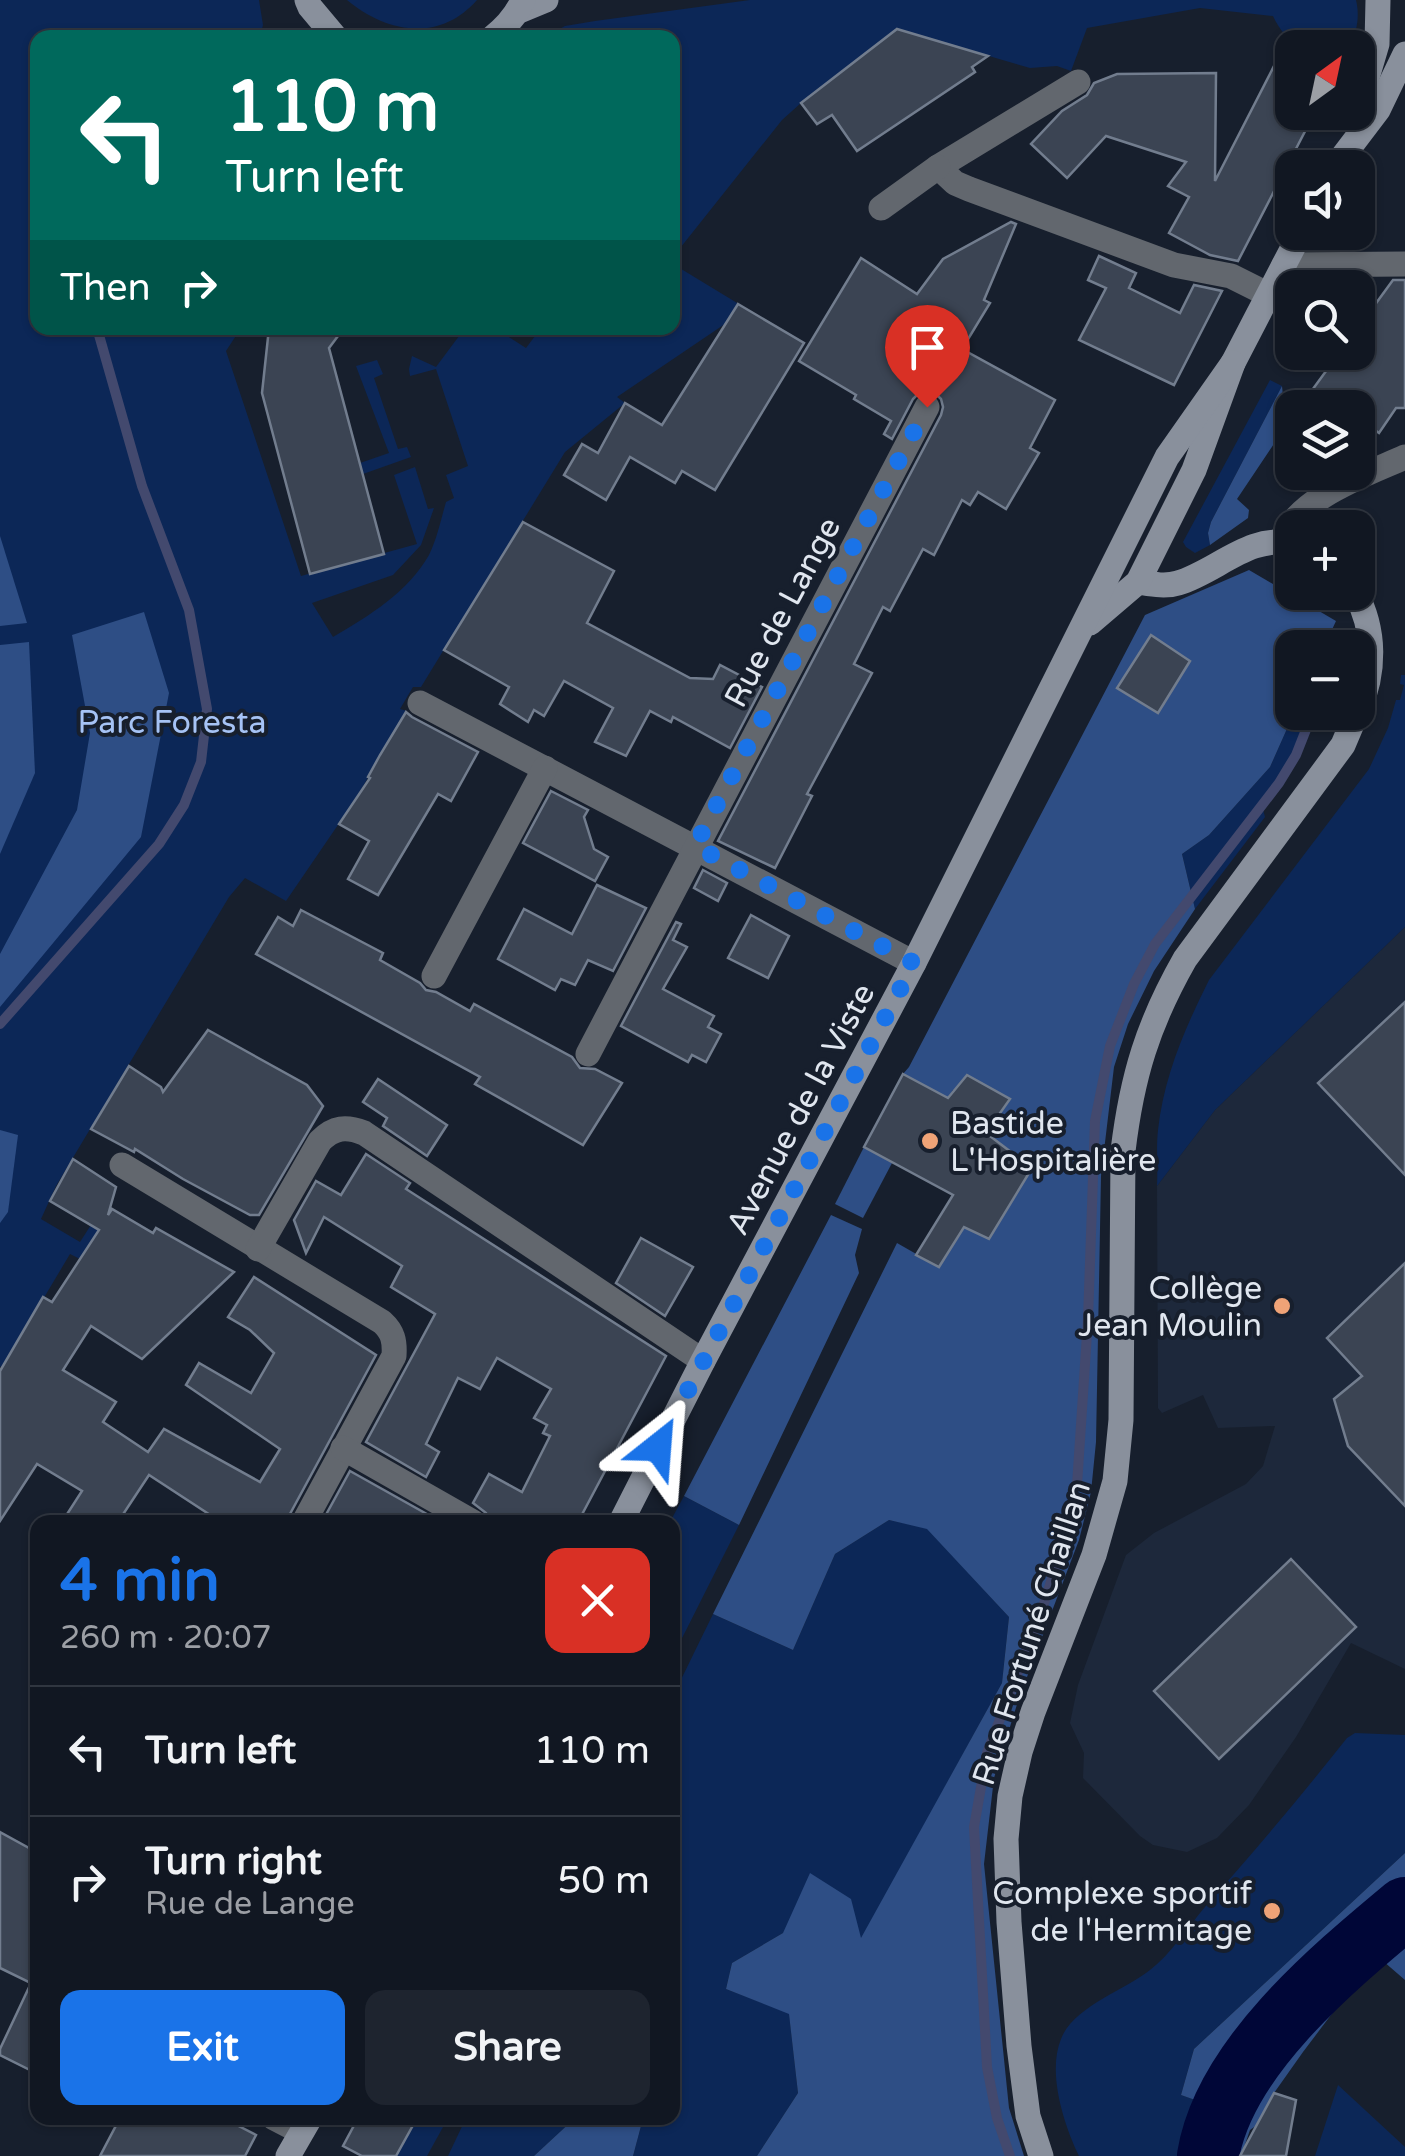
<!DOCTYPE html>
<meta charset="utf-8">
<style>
body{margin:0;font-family:"Varela Round",sans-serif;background:#1e242f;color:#f1f3f6;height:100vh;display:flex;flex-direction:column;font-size:38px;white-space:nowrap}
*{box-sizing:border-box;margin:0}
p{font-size:32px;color:#9c9fa5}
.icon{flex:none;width:55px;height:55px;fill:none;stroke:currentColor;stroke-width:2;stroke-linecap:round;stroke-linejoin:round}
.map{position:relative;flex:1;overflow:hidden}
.details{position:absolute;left:30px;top:1515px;width:650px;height:610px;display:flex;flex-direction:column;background:#111722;border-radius:20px;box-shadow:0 2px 8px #0004,0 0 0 2px #303640}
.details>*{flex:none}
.banner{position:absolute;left:30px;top:30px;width:650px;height:305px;border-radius:20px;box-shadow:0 2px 8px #0004,0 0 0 2px #303640;background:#00695c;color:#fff;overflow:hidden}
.needle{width:65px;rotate:33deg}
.tools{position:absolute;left:1275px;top:30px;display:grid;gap:20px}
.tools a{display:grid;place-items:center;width:100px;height:100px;border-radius:20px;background:#111722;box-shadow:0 2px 8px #0004,0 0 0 2px #303640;font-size:50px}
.pin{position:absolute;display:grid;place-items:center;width:85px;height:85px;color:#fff;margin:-102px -42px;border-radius:50% 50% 50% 0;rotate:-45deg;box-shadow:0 0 10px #0007}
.pin .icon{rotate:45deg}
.me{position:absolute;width:110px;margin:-55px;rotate:28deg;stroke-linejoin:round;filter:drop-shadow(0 0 8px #0008)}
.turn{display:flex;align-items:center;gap:35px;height:210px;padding:0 30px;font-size:45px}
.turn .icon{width:130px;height:130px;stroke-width:2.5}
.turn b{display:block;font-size:70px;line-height:85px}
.then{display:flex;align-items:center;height:95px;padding:0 30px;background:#0003;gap:20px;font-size:38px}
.round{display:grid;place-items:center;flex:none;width:105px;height:105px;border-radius:20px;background:#1e242f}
.headline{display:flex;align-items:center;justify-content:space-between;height:170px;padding:0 30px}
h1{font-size:60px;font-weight:700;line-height:75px;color:#1a73e8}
.cta{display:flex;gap:20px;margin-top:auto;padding:20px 30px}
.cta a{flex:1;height:115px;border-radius:20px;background:#1a73e8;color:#fff;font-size:40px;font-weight:700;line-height:115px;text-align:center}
.cta a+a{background:#1e242f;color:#f1f3f6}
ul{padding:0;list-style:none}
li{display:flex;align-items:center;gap:30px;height:130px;padding:0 30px;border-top:2px solid #303640}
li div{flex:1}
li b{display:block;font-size:38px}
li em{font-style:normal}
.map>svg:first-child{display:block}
</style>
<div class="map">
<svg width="1405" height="2156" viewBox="0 0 1405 2156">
<rect width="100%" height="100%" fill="#171f2d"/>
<polygon fill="#1d283b" points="1405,927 1405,1669 1351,1643 1296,1737 1249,1805 1217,1838 1187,1852 1153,1845 1140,1836 1083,1778 1084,1753 1070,1723 1078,1685 1126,1555 1154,1533 1246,1484 1263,1466 1275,1426 1218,1428 1203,1395 1162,1413 1158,1408 1157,1186 1215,1110"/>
<g fill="#0c2757">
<path d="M0,0H259L263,25L260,37L38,38V328H241L226,351L301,576L417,544L394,475L415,467L428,509L434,508L421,545L393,575L312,603L333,637C369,616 408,592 429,555C437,539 441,519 446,502L454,498L446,475L468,466L436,369L410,376L409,369L412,356L436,367L465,328H495L526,348L541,328H672L673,264L747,309L617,397L625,403L565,452L421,687H413L400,709L407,711L355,800L286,901L245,878L229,897L56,1186L41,1219L80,1242L98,1214L101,1226L80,1259L70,1254L2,1368L0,1366Z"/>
<path d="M347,0H477C439,43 387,33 347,0Z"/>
<path d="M750,0H1356C1360,16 1357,33 1349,47C1313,47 1290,53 1273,16L1200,8L1087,28L1071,71L1057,66L1030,68L903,31L893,32L801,103L782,120L673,257L672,38H543L565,26L595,21Z"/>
<polygon points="377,360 383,374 374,378 398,449 407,447 411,457 363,474 360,463 389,453 356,366"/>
<polygon points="1270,380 1282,386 1211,522 1208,533 1210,545 1195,553 1186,547 1183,542"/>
<path d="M1401,675H1405V927L1215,1110L1157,1186C1158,1168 1156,1148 1158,1130C1164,1076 1185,1028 1209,980L1369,769L1388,728L1396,700H1400L1404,685L1400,684Z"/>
<polygon points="1294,713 1312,713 1296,752 1261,802 1265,817 1195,909 1182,854 1209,835 1270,767"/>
<polygon points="684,1496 739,1525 673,1656 672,1522 670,1522"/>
<polygon points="889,1520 927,1528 1009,1617 1002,1683 861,1940 783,1933 732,1963 726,1989 789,2013 798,2093 757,2156 633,2156 641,2126 615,2118 672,2118 673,1696 713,1614 793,1650 835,1554"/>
<path d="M1355,1733L1405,1735V1853L1194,2049L1181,2095L1212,2106L1197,2156H1079C1064,2125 1047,2073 1061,2039C1073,2007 1125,1990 1150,1970C1170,1955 1188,1927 1205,1907C1254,1852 1301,1796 1347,1738Z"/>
<polygon points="1338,2085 1405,2147 1405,2156 1315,2156"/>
<polygon points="417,2118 448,2118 427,2156 396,2156"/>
<polygon points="466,2118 575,2118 534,2156 448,2156"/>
</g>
<g fill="#2e4e85">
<polygon points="1282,386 1284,406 1292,417 1237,499 1249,510 1248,518 1210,545 1208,533 1211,522"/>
<polygon points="0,536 27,623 0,626"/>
<polygon points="1249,570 1336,621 1324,647 1292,648 1292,712 1294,713 1270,767 1209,835 1182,854 1195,909 1154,971 1128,1024 1114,1067 1101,1176 1096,1442 1091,1492 1079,1540 1019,1698 994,1778 984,1864 1009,2108 1024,2156 757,2156 798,2093 789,2014 726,1989 732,1963 783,1933 810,1873 851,1899 861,1938 1002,1683 1009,1617 927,1529 889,1520 835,1554 793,1650 713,1614 897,1243 939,1267 964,1227 989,1239 1032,1169 1009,1150 984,1136 1009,1099 986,1086 960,1094 953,1090 948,1098 903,1074 909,1067 1145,615"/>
<polygon points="144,612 169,693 141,837 0,1007 0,954 77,810 90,733 72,635"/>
<polygon points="29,642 35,773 0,854 0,645"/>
<polygon points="0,1130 18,1135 8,1212 0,1223"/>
<polygon points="864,1147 892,1163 863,1218 835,1204"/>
<polygon points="831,1215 862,1229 855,1255 859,1273 739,1525 684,1496"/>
<path d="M1405,1853V1896C1364,1931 1319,1964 1283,2005C1255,2036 1234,2070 1212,2106L1181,2095L1194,2049Z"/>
<polygon points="1397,1935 1405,1942 1405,1980 1383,1961 1340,2003 1303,2052 1274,2093 1257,2125 1250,2130 1241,2156 1228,2156 1242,2110 1264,2070 1291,2039"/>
<polygon points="575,2118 615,2118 641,2126 633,2156 534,2156"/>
</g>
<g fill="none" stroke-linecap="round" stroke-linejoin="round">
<g stroke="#43496e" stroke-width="10">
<polyline points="1333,648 1336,636"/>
<polyline points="0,1024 159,844 184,805 201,762 207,709 189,610 142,486 97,328"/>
<polyline points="1077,1485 1088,1319 1095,1121 1110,1046 1134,984 1155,944 1279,783 1296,755 1313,712"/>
<polyline points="1010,2156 997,2118 987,2067 974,1827 987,1753 1043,1607 1069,1524"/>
</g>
<path stroke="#000637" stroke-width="62" d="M1208,2156C1224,2058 1333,1968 1405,1908"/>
</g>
<g fill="#3b4453" stroke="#727d8e" stroke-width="2.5">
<polygon points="897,29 988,56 972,67 975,72 857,151 832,115 817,124 801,103"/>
<polygon points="1292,31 1292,112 1315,112 1238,261 1210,255 1169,233 1189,197 1168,186 1186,162 1106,136 1067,178 1031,144 1062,111 1087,95 1094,83 1117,74 1216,73 1215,181"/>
<polygon points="1011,222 1016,224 984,300 990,303 962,349 1055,400 1030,448 1039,453 1006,509 978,492 970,505 962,500 934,555 923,549 890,611 883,607 854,664 872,673 807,794 812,796 775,868 718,841 941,415 943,407 941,399 935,393 927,391 919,393 913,399 892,439 884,434 891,421 854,399 856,395 799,361 861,258 917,294 943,259"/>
<polygon points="1099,256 1136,273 1129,288 1180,313 1194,285 1222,291 1174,385 1079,340 1106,288 1088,280"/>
<polygon points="1393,280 1405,280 1405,408 1396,408 1379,433 1358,418 1358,408 1299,408 1340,352 1358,352 1358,328"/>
<polygon points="738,304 804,343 715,490 682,471 675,483 630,457 606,500 564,475 582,444 598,453 625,403 662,425"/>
<polygon points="269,328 344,328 329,348 384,554 310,574 262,393"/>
<polygon points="523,522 614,571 587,623 690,678 713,679 720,665 762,687 730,748 673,717 671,722 650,711 626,756 595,742 613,708 564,681 544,716 534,710 528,722 500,704 509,687 444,650"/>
<polygon points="1151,635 1190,661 1158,713 1117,688"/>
<polygon points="406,712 412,717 478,752 451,801 438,794 378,895 348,879 369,841 339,824 370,778 368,777 380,755"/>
<polygon points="551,791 588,810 584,817 594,849 608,857 595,881 523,843"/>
<polygon points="703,870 727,883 718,901 694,888"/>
<polygon points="597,885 646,908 613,971 588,960 575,985 561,979 555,990 498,959 524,909 572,934"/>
<polygon points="301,910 383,953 380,960 420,983 426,990 436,992 470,1011 474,1004 572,1057 580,1068 595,1069 622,1083 583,1145 475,1084 480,1077 256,954 278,917 293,926"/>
<polygon points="751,915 789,936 768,978 728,958"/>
<polygon points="676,922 681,924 673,940 687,947 663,989 714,1016 708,1027 721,1034 706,1062 692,1055 688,1062 621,1026"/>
<polygon points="1405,1002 1405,1175 1318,1083"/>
<polygon points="208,1030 307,1085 323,1106 259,1215 250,1215 183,1179 135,1149 134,1152 91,1129 129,1066 161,1087 163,1092"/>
<polygon points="903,1074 948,1098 967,1075 1010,1099 986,1133 1032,1168 989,1239 964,1227 939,1267 916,1255 953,1195 864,1147"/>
<polygon points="378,1079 447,1125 427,1156 383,1126 387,1118 363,1102"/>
<polygon points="366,1154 410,1183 406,1189 666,1356 578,1522 489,1522 486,1513 473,1503 489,1474 522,1492 550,1436 543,1433 547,1425 534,1418 551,1389 497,1358 480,1389 458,1378 426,1444 439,1452 426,1477 366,1442 435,1314 391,1287 402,1266 324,1217 306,1253 294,1220 316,1181 341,1195"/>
<polygon points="73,1159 116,1187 108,1215 112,1209 153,1233 156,1228 234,1272 142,1359 91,1326 63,1370 116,1402 103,1422 148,1452 164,1429 260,1482 280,1449 186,1385 199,1363 251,1393 274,1353 250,1330 228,1317 254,1277 376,1355 290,1514 288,1522 221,1522 149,1475 118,1522 62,1522 82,1491 37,1464 0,1521 0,1371 43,1297 52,1302 99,1230 50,1201"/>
<polygon points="641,1238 693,1267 665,1316 616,1283"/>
<polygon points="1405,1263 1405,1506 1348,1446 1334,1399 1362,1376 1327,1338"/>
<polygon points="350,1471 441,1522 322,1522"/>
<polygon points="1291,1559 1356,1627 1219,1759 1154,1691"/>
<polygon points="0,1832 38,1853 38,2074 0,2055 0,2049 31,1983 0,1968"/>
<polygon points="1274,2093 1296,2100 1286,2156 1240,2156"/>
<polygon points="120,2118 223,2118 256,2135 245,2156 100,2156"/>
<polygon points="358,2118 417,2118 396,2156 362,2156 343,2146"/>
</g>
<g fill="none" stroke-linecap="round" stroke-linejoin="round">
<g stroke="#62676e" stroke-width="25">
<polyline points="1078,82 938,167 955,183 969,189 1174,265 1231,276 1269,295"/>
<polyline points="881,208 938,167"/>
<polyline points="1284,265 1405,264"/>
<path d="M1281,541C1299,497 1365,475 1405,457"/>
<polyline points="420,703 914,963"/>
<polyline points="434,976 545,768"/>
<polyline points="588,1054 927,407"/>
<path d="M122,1165L382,1322C393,1332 395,1341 394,1356L304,1522"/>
<path d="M258,1249L320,1141C334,1127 346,1126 364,1133L703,1361"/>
<polyline points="343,1448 473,1522"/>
<polyline points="274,2118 301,2132"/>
</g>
<g stroke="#89909c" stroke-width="25">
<polyline points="307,0 310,7 336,38"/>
<polyline points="517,12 546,0"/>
<path d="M492,38C506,27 516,16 523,0"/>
<polyline points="1358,108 1377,44 1378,0"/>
<polyline points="1334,168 1378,110 1405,54"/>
<path d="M1138,582C1151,584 1165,587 1178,583C1216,572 1251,533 1292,544"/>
<path d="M1355,592C1376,631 1375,673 1358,712"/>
<polyline points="1090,623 1138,582 1194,470 1233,363 1301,232"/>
<polyline points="621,1522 703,1361 914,963 1167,457 1233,363"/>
<polyline points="288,2156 310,2118"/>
<path d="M1041,2156L1028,2116L1019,2046L1009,1922L1006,1839L1010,1796L1020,1752L1033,1712L1094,1555L1115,1481L1121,1420L1123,1151C1132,1076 1148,1024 1185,959L1343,745L1357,712"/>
</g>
</g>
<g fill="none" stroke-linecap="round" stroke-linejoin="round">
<polyline stroke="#1a73e8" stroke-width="18" stroke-dasharray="0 32.4" points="658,1447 914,963 695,846 927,407"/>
</g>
<g fill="#efa377" stroke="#171f2d" stroke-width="4">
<circle cx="930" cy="1141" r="10"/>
<circle cx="1282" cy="1306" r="10"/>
<circle cx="1272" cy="1911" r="10"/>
</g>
<g text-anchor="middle" stroke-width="8" stroke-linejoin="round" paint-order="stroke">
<g font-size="32" fill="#e0e6ef" stroke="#171f2d">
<text transform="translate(782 612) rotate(-62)" y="11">Rue de Lange</text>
<text transform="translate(800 1109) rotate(-62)" y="11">Avenue de la Viste</text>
<text transform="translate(1031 1633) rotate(-72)" y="11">Rue Fortuné Chaillan</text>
</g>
<g font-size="32" fill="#a6c3f5" stroke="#171f2d">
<text x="172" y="733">Parc Foresta</text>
</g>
<g font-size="32" fill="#e0e6ef" stroke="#171f2d" text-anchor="end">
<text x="950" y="1134" text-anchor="start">Bastide<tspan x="950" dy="37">L'Hospitalière</tspan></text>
<text x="1262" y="1299">Collège<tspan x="1262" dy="37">Jean Moulin</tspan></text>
<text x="1252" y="1904">Complexe sportif<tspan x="1252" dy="37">de l'Hermitage</tspan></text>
</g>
</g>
</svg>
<div class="tools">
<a><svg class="needle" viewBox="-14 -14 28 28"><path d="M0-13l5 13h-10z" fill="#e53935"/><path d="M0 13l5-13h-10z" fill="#9c9fa5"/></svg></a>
<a><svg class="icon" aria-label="sound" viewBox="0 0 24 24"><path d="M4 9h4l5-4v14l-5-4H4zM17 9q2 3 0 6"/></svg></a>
<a><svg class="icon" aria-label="search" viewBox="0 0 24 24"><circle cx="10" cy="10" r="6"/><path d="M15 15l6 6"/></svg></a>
<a><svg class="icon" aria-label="layers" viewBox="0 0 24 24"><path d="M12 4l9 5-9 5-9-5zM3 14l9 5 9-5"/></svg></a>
<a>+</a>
<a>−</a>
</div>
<div class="pin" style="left:927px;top:407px;background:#d93025"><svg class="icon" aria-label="arrive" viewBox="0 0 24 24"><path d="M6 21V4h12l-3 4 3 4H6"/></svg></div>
<svg class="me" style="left:658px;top:1447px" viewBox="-20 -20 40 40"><path d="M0-17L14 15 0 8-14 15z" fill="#1a73e8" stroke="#fff" stroke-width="4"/></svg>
<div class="banner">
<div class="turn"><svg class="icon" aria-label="left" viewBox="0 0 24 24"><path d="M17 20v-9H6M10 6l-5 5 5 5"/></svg><div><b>110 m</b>Turn left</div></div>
<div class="then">Then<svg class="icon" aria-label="right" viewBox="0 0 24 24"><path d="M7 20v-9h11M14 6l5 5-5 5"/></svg></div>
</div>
<section class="details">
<div class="headline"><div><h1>4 min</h1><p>260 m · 20:07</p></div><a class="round" style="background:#d93025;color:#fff"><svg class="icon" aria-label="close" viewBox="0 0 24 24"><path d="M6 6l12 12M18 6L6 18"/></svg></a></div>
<ul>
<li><svg class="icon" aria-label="left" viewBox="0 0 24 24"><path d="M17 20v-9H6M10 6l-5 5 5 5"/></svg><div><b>Turn left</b></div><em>110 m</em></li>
<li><svg class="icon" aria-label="right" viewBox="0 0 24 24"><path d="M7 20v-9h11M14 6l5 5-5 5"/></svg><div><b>Turn right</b><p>Rue de Lange</p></div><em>50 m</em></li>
</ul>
<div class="cta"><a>Exit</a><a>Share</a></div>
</section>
</div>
